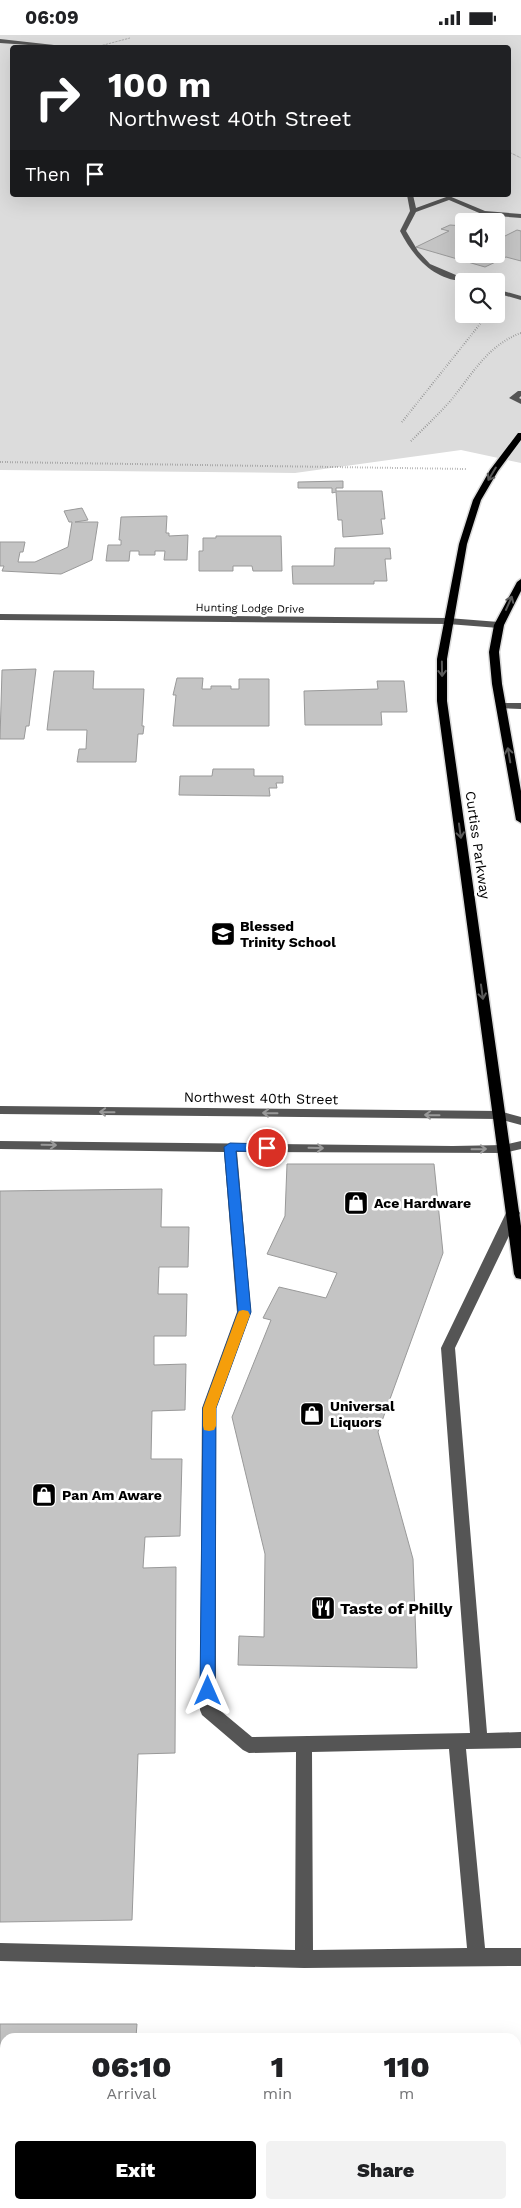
<!DOCTYPE html>
<style>
body{margin:0;font-family:"Work Sans",sans-serif;background:#f2f2f2;color:#202124;height:100vh;display:flex;flex-direction:column;font-size:19px;white-space:nowrap}
*{box-sizing:border-box;margin:0}
p{font-size:16px;color:#757577}
.icon{flex:none;width:28px;height:28px;fill:none;stroke:currentColor;stroke-width:2;stroke-linecap:round;stroke-linejoin:round}
.map{position:relative;flex:1;overflow:hidden}
.panel{position:absolute;left:0px;top:1998px;width:521px;height:176px;display:flex;flex-direction:column;background:#fff;border-radius:15px 15px 0 0;box-shadow:0 5px 20px #0002}
.panel>*{flex:none}
.top-card{position:absolute;left:10px;top:10px;width:501px;height:152px;border-radius:5px;box-shadow:0 5px 20px #0002;background:#202124;color:#fff;overflow:hidden}
.controls{position:absolute;left:455px;top:178px;display:grid;gap:10px}
.controls a{display:grid;place-items:center;width:50px;height:50px;border-radius:5px;background:#fff;box-shadow:0 5px 20px #0002;font-size:25px}
.pin{position:absolute;display:grid;place-items:center;width:42px;height:42px;color:#fff;margin:-21px;border:2px solid #fff;border-radius:50%;box-shadow:0 1px 5px #0007}
.me{position:absolute;width:55px;margin:-28px;rotate:0deg;stroke-linejoin:round;filter:drop-shadow(0 0 4px #0008)}
.turn{display:flex;align-items:center;gap:18px;height:105px;padding:0 15px;font-size:22px}
.turn .icon{width:65px;height:65px;stroke-width:2.5}
.turn b{display:block;font-size:35px;line-height:42px}
.then{display:flex;align-items:center;height:48px;padding:0 15px;background:#0003;gap:10px;font-size:19px}
.eta{display:flex;justify-content:space-evenly;align-items:center;height:85px;text-align:center}
.eta b{font-size:30px;font-weight:800;line-height:35px}
.primary-button{display:flex;gap:10px;margin-top:auto;padding:10px 15px}
.primary-button a{flex:1;height:58px;border-radius:5px;background:#000;color:#fff;font-size:20px;font-weight:800;line-height:58px;text-align:center}
.primary-button a+a{background:#f2f2f2;color:#202124}
.status{display:flex;justify-content:space-between;align-items:center;height:35px;padding:0 25px;background:#fff;direction:ltr}
.status svg{height:14px;fill:currentColor}
.map>svg:first-child{display:block}
</style>
<div class="status"><b>06:09</b><svg viewBox="0 0 49 12"><path d="M0 12V9h3v3zM5 12V6h3v6zM10 12V3h3v9zM15 12V0h3v12zM26 1h20v11H26zM47 4h2v5h-2z"/></svg></div>
<div class="map">
<svg width="521" height="2173" viewBox="0 0 521 2173">
<rect width="100%" height="100%" fill="#fff"/>
<path fill="#dcdcdc" fill-rule="evenodd" d="M0,0H521V428L461,415L295,438L0,435ZM12,12H509V160H12ZM464,186H496V219H464ZM464,246H496V279H464Z"/>
<g fill="#c4c4c4" stroke="#999">
<polygon points="450,190 464,191 464,219 496,219 496,201 505,201 517,195 521,196 521,226 506,222 485,232 416,212 449,196 441,194"/>
<polygon points="343,446 343,453 336,453 336,456 382,456 385,484 381,484 383,499 343,502 342,485 338,485 336,457 332,458 332,453 298,453 298,447"/>
<polygon points="82,473 88,485 75,487 98,487 92,525 61,539 2,536 4,531 0,531 0,507 25,507 23,517 20,517 18,527 35,527 68,512 72,487 69,487 64,476"/>
<polygon points="167,481 166,498 169,498 169,501 188,500 187,525 164,525 165,516 155,516 155,520 139,520 139,516 130,516 129,526 106,526 108,510 121,510 121,505 119,505 121,482"/>
<polygon points="216,501 281,501 282,536 253,536 252,531 233,531 233,536 199,536 199,516 203,516 203,503 216,503"/>
<polygon points="335,513 390,513 391,524 385,524 387,546 374,546 374,549 293,549 292,531 334,531"/>
<polygon points="36,634 29,691 26,691 24,704 0,704 2,635"/>
<polygon points="54,636 94,636 93,654 144,654 142,691 144,691 143,699 138,699 136,727 77,727 79,714 86,714 87,695 47,695"/>
<polygon points="177,643 203,643 202,654 211,654 211,651 231,651 231,654 239,654 239,644 269,644 269,691 173,691 176,660 173,660"/>
<polygon points="377,646 404,646 407,677 381,677 382,690 305,690 304,656 378,654"/>
<polygon points="213,734 254,734 254,741 283,741 283,748 276,748 277,753 269,753 270,761 179,760 180,741 212,741"/>
<polygon points="287,1129 434,1129 443,1218 378,1397 413,1524 417,1633 238,1630 239,1601 264,1602 265,1519 232,1382 271,1285 263,1283 279,1252 326,1263 337,1238 267,1219 285,1181"/>
<polygon points="162,1154 161,1192 189,1192 188,1232 159,1232 158,1259 187,1259 186,1301 154,1301 154,1330 186,1329 185,1375 152,1376 151,1424 182,1424 180,1501 145,1502 143,1533 176,1532 175,1718 138,1719 132,1885 0,1887 0,1156"/>
<polygon points="0,1989 137,1989 136,2002 5,2002 5,2042 0,2042"/>
<polygon points="5,2153 5,2169 129,2169 129,2173 3,2173"/>
<rect x="237" y="2169" width="177" height="4"/>
</g>
<g fill="none" stroke-linecap="round" stroke-linejoin="round">
<defs>
<g id="major">
<polygon points="518,398 521,398 521,405 498,436 481,465 467,509 447,624 447,666 521,1191 521,1244 516,1243 514,1239 437,666 437,624 459,509 473,465 490,435"/>
<polygon points="521,544 521,556 504,590 499,617 502,649 521,756 521,788 516,785 492,649 489,617 494,590 517,547"/>
</g>
</defs>
<use href="#major" stroke="#dbdbdb" stroke-width="3"/>
<g stroke="#777" stroke-width="1" stroke-dasharray="0.5 1" stroke-linecap="butt">
<polyline points="96,12 130,3"/>
<polyline points="509,117 521,123"/>
</g>
<g stroke="#777" stroke-width="2" stroke-dasharray="0.5 2" stroke-linecap="butt">
<polyline points="402,387 488,279"/>
<path d="M411,406C425,392 439,379 452,364C473,338 488,310 521,298"/>
<polyline points="0,427 466,434"/>
</g>
<g fill="#555" fill-rule="evenodd">
<polygon points="0,4 54,10 57,12 0,8"/>
<path d="M407,160H413L416,173L449,161L485,176L521,179V183L484,180L449,165L416,177L406,196L418,216L430,229L470,246C437,248 415,225 400,196L410,176Z"/>
<polygon points="496,254 521,261 521,265 496,258"/>
<polygon points="518,356 521,356 521,361 519,363 521,364 521,369 509,363"/>
<polygon points="0,579 448,583 499,587 504,590 499,593 448,589 0,585"/>
<polygon points="501,668 521,668 521,674 498,673 496,671"/>
<polygon points="0,1071 499,1076 521,1082 521,1090 499,1084 0,1079"/>
<path d="M0,1106L453,1111L504,1110L521,1106V1114L504,1118L237,1117L251,1277L216,1373V1672L252,1702L470,1698L441,1313L506,1178L508,1175H518L520,1178L455,1313L487,1698L521,1697V1713L466,1714L485,1913H521V1931L304,1933L0,1926V1908L295,1915L296,1717L249,1718L243,1715L202,1680L200,1675L202,1373L237,1277L224,1117L0,1114ZM449,1714L467,1913L313,1915L312,1717Z"/>
<rect x="488" y="2169" width="20" height="4"/>
</g>
<use href="#major" fill="#000" fill-rule="evenodd"/>
</g>
<defs><path id="oneway-shaft" d="M-6 0H5M1.5-3L5.5 0L1.5 3" fill="none" stroke-width="1.6" stroke-linecap="round" stroke-linejoin="round" transform="scale(1.25)"/></defs>
<g stroke="#595959">
<use href="#oneway-shaft" transform="translate(492 439) rotate(121)"/>
<use href="#oneway-shaft" transform="translate(509 568) rotate(-66)"/>
<use href="#oneway-shaft" transform="translate(442 634) rotate(89)"/>
<use href="#oneway-shaft" transform="translate(509 720) rotate(-100)"/>
<use href="#oneway-shaft" transform="translate(460 796) rotate(82)"/>
<use href="#oneway-shaft" transform="translate(482 957) rotate(82)"/>
</g>
<g stroke="#999">
<use href="#oneway-shaft" transform="translate(107 1077) rotate(-179)"/>
<use href="#oneway-shaft" transform="translate(270 1078) rotate(-179)"/>
<use href="#oneway-shaft" transform="translate(432 1080) rotate(-179)"/>
<use href="#oneway-shaft" transform="translate(49 1110) rotate(1)"/>
<use href="#oneway-shaft" transform="translate(316 1113) rotate(1)"/>
<use href="#oneway-shaft" transform="translate(479 1114) rotate(-1)"/>
</g>
<polygon fill="#1a73e8" stroke="#114b97" points="230,1108 267,1109 273,1113 267,1117 236,1116 251,1277 216,1373 215,1656 213,1660 208,1662 203,1660 200,1656 203,1373 238,1277 224,1112"/>
<polygon fill="#f59e0b" points="243,1275 248,1276 250,1280 216,1373 216,1391 214,1395 209,1396 204,1395 203,1391 203,1373 237,1280 239,1276"/>
<defs>
<symbol id="school-square" viewBox="-11 -11 22 22"><rect x="-9" y="-9" width="18" height="18" rx="4" fill="#000" stroke="#fff"/><path d="M0-5L7-2L0 1L-7-2ZM-4 1L0 2.5L4 1V4Q0 6-4 4Z" fill="#fff"/></symbol>
<symbol id="shop-square" viewBox="-11 -11 22 22"><rect x="-9" y="-9" width="18" height="18" rx="4" fill="#000" stroke="#fff"/><path d="M-5-2.5h2.3a2.7 3.5 0 0 1 5.4 0H5L5.5 6h-11ZM-1.5-2.5h3a1.5 2.3 0 0 0-3 0Z" fill="#fff"/></symbol>
<symbol id="restaurant-square" viewBox="-11 -11 22 22"><rect x="-9" y="-9" width="18" height="18" rx="4" fill="#000" stroke="#fff"/><path d="M-5-6h1v4h1v-4h1v4h1v-4h1v5L-1.5 .5V6h-2V.5L-5-1ZM5-6V6H3V1.5H1.5Q1.5-4 5-6Z" fill="#fff"/></symbol>
</defs>
<g fill-rule="evenodd">
<use href="#school-square" x="209" y="885" width="28" height="28"/>
<use href="#shop-square" x="342" y="1154" width="28" height="28"/>
<use href="#shop-square" x="298" y="1365" width="28" height="28"/>
<use href="#shop-square" x="30" y="1446" width="28" height="28"/>
<use href="#restaurant-square" x="309" y="1559" width="28" height="28"/>
</g>
<g text-anchor="middle" stroke-width="5" stroke-linejoin="round" paint-order="stroke">
<g font-size="11" fill="#000" stroke="#fff">
<text transform="translate(250 573) rotate(1)" y="4">Hunting Lodge Drive</text>
</g>
<g font-size="14" fill="#000" stroke="#fff">
<text transform="translate(478 810) rotate(82)" y="5">Curtiss Parkway</text>
<text transform="translate(261 1063) rotate(1)" y="5">Northwest 40th Street</text>
</g>
<g font-size="14" font-weight="bold" fill="#000" stroke="#fff" text-anchor="start">
<text x="240" y="896">Blessed<tspan x="240" dy="16">Trinity School</tspan></text>
<text x="374" y="1173">Ace Hardware</text>
<text x="330" y="1376">Universal<tspan x="330" dy="16">Liquors</tspan></text>
<text x="62" y="1465">Pan Am Aware</text>
</g>
<g font-size="16" font-weight="bold" fill="#000" stroke="#fff" text-anchor="start">
<text x="340" y="1579">Taste of Philly</text>
</g>
</g>
</svg>
<div class="controls">
<a><svg class="icon" aria-label="sound" viewBox="0 0 24 24"><path d="M4 9h4l5-4v14l-5-4H4zM17 9q2 3 0 6"/></svg></a>
<a><svg class="icon" aria-label="search" viewBox="0 0 24 24"><circle cx="10" cy="10" r="6"/><path d="M15 15l6 6"/></svg></a>
</div>
<div class="pin" style="left:267px;top:1113px;background:#d93025"><svg class="icon" aria-label="arrive" viewBox="0 0 24 24"><path d="M6 21V4h12l-3 4 3 4H6"/></svg></div>
<svg class="me" style="left:208px;top:1656px" viewBox="-20 -20 40 40"><path d="M0-17L14 15 0 8-14 15z" fill="#1a73e8" stroke="#fff" stroke-width="4"/></svg>
<div class="top-card">
<div class="turn"><svg class="icon" aria-label="right" viewBox="0 0 24 24"><path d="M7 20v-9h11M14 6l5 5-5 5"/></svg><div><b>100 m</b>Northwest 40th Street</div></div>
<div class="then">Then<svg class="icon" aria-label="arrive" viewBox="0 0 24 24"><path d="M6 21V4h12l-3 4 3 4H6"/></svg></div>
</div>
<section class="panel">
<div class="eta">
<div><b>06:10</b><p>Arrival</p></div>
<div><b>1</b><p>min</p></div>
<div><b>110</b><p>m</p></div>
</div>
<div class="primary-button"><a>Exit</a><a>Share</a></div>
</section>
</div>
